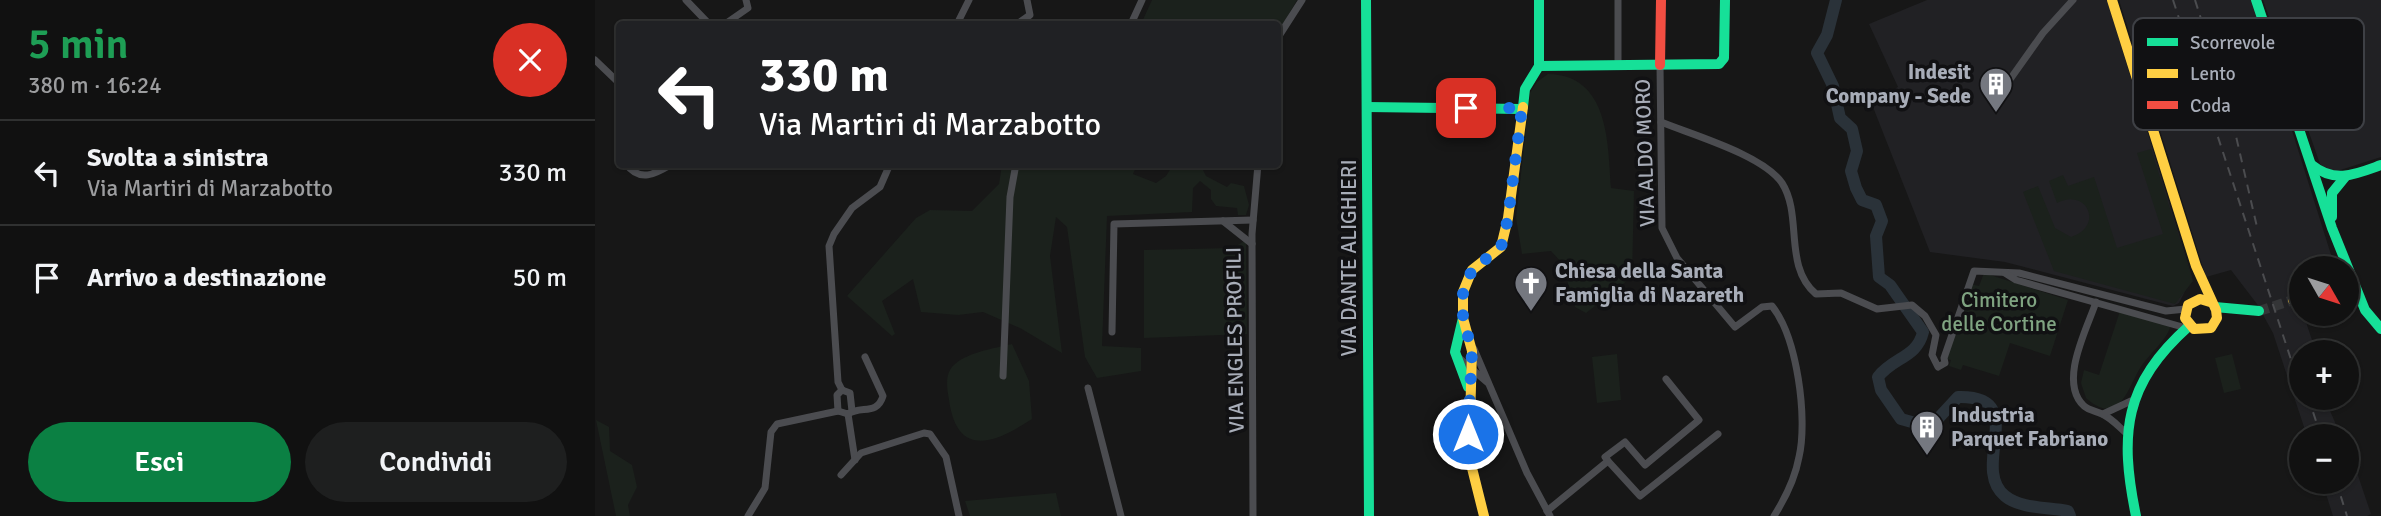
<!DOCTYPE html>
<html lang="it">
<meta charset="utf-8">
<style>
body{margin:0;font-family:Signika,sans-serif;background:#1e1f1f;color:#f1f3f6;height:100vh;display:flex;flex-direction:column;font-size:26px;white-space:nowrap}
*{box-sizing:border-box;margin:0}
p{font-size:23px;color:#9c9d9f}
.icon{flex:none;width:38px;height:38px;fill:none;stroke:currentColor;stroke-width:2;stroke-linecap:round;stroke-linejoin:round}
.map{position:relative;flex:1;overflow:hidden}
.drawer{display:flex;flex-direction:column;background:#111;width:595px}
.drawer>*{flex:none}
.top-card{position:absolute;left:21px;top:21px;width:665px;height:147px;border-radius:7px;box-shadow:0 2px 5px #0004,0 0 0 2px #303131;background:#202124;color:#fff;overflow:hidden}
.needle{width:46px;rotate:129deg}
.buttons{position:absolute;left:1694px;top:256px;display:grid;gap:14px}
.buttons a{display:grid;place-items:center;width:70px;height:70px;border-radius:50%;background:#111;box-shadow:0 2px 5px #0004,0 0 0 2px #303131;font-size:35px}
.pin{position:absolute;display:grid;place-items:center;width:60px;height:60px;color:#fff;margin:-30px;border-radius:14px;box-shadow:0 4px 10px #0006}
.me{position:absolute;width:77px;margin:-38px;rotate:0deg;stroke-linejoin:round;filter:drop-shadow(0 0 5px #0008)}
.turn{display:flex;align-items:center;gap:24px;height:147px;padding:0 28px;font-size:32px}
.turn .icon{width:91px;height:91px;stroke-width:2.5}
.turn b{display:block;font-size:49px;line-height:60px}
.round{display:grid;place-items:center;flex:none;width:74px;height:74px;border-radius:37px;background:#1e1f1f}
.summary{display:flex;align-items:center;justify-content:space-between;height:119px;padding:0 28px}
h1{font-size:42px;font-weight:600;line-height:52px;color:#1e9e55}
.button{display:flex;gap:14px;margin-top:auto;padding:14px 28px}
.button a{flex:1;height:80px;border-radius:42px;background:#0b8043;color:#fff;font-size:28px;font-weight:600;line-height:80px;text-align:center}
.button a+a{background:#1e1f1f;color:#f1f3f6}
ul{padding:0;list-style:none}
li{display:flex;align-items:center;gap:21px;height:105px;padding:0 28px;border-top:2px solid #303131}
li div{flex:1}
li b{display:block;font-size:26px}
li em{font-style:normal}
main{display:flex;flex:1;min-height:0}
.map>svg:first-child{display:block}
</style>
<main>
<section class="drawer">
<div class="summary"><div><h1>5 min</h1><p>380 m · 16:24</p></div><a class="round" style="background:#d93025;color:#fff"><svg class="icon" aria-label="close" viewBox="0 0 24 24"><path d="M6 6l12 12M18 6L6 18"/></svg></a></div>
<ul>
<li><svg class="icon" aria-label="left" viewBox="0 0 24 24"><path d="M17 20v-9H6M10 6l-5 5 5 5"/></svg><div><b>Svolta a sinistra</b><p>Via Martiri di Marzabotto</p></div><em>330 m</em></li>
<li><svg class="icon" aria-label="arrive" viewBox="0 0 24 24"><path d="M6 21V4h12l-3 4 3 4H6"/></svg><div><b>Arrivo a destinazione</b></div><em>50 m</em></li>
</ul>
<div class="button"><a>Esci</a><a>Condividi</a></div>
</section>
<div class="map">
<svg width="1786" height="516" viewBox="0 0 1786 516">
<rect width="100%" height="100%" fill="#171717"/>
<g fill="#212124">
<polygon points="1332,0 1512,0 1597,277 1584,303 1578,306 1410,262 1335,252 1276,102 1303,87 1274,24"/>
<polygon points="1524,0 1656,0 1738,261 1735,268 1706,268 1706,278 1696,280 1695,293 1700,305 1705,304 1721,352 1706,352 1706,397 1729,397 1746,436 1712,436 1678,333 1662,304 1636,270 1611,277"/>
<polygon points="1668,0 1786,0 1786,157 1736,173 1725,164"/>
<polygon points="1752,443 1776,514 1772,516 1738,516 1727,481 1752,481"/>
</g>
<g fill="#1b211c">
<polygon points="557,0 702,0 683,33 682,24 546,24"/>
<path d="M953,74C1014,75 1013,143 1016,188L1039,191L1037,277L991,313L980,307L967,263L956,251L927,254L921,218L935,93L942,82Z"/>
<path d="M1556,149L1598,281L1580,304L1459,271L1428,192L1443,186L1460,228L1476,237C1509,227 1493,187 1462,203L1454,181L1468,175L1473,186L1499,177L1522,248L1568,234L1542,153Z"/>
<polygon points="407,165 542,165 538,174 561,183 571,176 578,165 611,165 608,170 611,176 632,187 636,183 649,186 654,205 651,215 643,215 642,208 621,206 616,199 616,190 605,181 598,188 597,212 512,216 507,346 546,348 546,371 502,378 490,357 472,227 461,217 455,256 467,353 425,328 388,312 363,315 326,312 318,279 287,301 300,334 297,336 252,296 321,218 335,210 377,211 404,184"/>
<polygon points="651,240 652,334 549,338 549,250 638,248"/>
<polygon points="1389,273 1473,300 1455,356 1415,343 1404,376 1368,365 1366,370 1354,366 1356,360 1351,359 1376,284 1384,286"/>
<path d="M1525,311L1576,325C1572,340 1556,352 1547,365C1533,385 1526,429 1491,398L1486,383L1489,370L1504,375Z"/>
<path d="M417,344L434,381L437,419C399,444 362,458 354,400C352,388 349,373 360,364C374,352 400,348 417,344Z"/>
<polygon points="1022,354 1026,400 1002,403 997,357"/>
<polygon points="1637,354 1646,389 1629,393 1620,358"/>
<polygon points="1,420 14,427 15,451 37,465 42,487 33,505 35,516 21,516"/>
<polygon points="461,493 466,516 375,516 370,501"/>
</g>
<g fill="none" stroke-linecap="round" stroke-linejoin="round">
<path stroke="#2a3239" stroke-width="12" d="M1241,0L1232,35L1222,53L1238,86L1245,118L1257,129L1262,151L1256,171L1261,188L1267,200L1281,205L1287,221L1281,236L1284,277L1295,285L1328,332C1322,358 1298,357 1283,377L1286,390L1306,419L1324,424L1339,423L1363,397C1436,395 1374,467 1410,496C1426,509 1454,507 1473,511L1475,516"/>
<polyline stroke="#343537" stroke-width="10" stroke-dasharray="10 5" stroke-linecap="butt" points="1664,311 1698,300"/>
<g stroke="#4b4c50" stroke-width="7">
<polyline points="91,0 114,24"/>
<polyline points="1023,0 1023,65"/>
<polyline points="130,24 153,8 151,0"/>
<polyline points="362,24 374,0"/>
<polyline points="422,24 435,15 432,0"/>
<polyline points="536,24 547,0"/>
<polyline points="682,39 707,0"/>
<polyline points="0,60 24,83"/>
<path d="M1065,65L1067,228L1082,258L1140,327L1167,307L1177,306C1202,337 1213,418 1204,457C1200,479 1191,497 1179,516"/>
<polyline points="1416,78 1448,33 1478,0"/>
<path d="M1066,122C1098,135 1168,155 1187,183C1208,216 1188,266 1221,294L1246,293L1282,309L1317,305L1330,316L1341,335L1337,355L1343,367L1350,363L1349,358L1379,271L1424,273L1571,311L1591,309"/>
<path d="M31,164C45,183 60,174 77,164"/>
<polyline points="628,221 657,244"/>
<polyline points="1410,273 1421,280 1591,328"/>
<path d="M1501,302C1492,329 1463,382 1489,406C1495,411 1502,411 1509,415C1517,419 1523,426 1530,432"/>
<polyline points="517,332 519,224 658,220"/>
<polyline points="879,349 932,473 955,516"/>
<polyline points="864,358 892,382"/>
<polyline points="408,376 415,197 421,164"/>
<polyline points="493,388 526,516"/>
<polyline points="247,390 243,382 234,246 239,234 257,208 285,187 295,164"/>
<polyline points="247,390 255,393 257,411"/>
<polyline points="243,411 242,395 247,390"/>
<polyline points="253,414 260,460"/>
<polyline points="1508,414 1536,401"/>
<polyline points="1013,461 1045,496 1123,434"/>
<polyline points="246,475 266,453 329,433 335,434 351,457 364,516"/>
<polyline points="952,511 1013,461 1010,457 1030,442 1050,465 1104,420 1071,379"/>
<path d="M153,516L170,488L176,432L182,424L243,411L253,414C266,405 282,416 288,396L270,357"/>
<polyline points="658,516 657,234 663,164"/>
</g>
<g stroke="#16e098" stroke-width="10">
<polyline points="771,0 774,516"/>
<polyline points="1661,0 1737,228 1770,310 1786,329"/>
<polyline points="944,66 1124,64 1129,58 1130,0"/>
<polyline points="772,107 927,109"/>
<polyline points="928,107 930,89 944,66 944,0"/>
<path d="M1717,165C1740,184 1761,174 1786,165"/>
<polyline points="1737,217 1737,193 1750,177"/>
<polyline points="1620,307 1664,311"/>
<polyline points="868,318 860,352 873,387"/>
<path d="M1541,516C1524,433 1529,384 1594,326"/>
</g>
<g stroke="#ffcf43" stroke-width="10">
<polyline points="1517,0 1601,266 1621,310 1622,318 1616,328 1599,329 1590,318 1593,305 1605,299 1615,302"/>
<polyline points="1698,300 1706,297"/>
<polyline points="889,516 874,456 877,351 868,318 868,292 877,270 906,247 913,218 928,107"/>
</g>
<polyline stroke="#f24e42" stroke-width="10" points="1065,65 1066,0"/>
<g stroke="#4b4c4f" stroke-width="2" stroke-dasharray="9 7" stroke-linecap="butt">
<polyline points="1578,0 1706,390"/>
<polyline points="1600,0 1634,106 1662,227"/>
<polyline points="1713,397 1726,436"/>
<polyline points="1741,481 1752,516"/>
</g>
</g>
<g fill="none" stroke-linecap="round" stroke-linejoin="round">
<polyline stroke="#1a73e8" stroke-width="12" stroke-dasharray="0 21.6" points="871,108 927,108 913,218 906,247 877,270 868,292 868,318 877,351 873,434"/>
</g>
<defs>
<symbol id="building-pin" viewBox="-11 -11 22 30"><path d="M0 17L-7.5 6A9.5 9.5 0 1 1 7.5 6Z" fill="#757880" stroke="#111113"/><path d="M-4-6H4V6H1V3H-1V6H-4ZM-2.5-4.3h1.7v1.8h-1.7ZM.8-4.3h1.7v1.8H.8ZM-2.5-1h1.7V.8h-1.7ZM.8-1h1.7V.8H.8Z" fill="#fff"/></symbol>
<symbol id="church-pin" viewBox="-11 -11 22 30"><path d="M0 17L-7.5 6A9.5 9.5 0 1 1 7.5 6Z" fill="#757880" stroke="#111113"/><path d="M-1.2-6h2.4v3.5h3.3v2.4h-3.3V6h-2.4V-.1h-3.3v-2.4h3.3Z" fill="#fff"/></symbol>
</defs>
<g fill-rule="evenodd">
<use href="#building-pin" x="1382" y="65" width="38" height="52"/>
<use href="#church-pin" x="917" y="264" width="38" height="52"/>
<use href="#building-pin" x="1313" y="408" width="38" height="52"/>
</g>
<g text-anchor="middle" stroke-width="7" stroke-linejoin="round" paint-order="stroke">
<g font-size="21" font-weight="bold" fill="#a8adb8" stroke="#111113" text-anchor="start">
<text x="1376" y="79" text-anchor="end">Indesit<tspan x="1376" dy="24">Company - Sede</tspan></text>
<text x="960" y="278">Chiesa della Santa<tspan x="960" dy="24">Famiglia di Nazareth</tspan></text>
<text x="1356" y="422">Industria<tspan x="1356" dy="24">Parquet Fabriano</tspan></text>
</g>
<g font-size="21" fill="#a8adb8" stroke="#111113">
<text transform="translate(1050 153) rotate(-92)" y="7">VIA ALDO MORO</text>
<text transform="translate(754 258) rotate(-90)" y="7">VIA DANTE ALIGHIERI</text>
<text transform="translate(640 340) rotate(-91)" y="7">VIA ENGLES PROFILI</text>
</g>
<g font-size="21" fill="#7fa381" stroke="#111113">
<text x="1404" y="307">Cimitero<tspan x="1404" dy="24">delle Cortine</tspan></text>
</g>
</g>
<rect x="1538" y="18" width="231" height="112" rx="10" fill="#111113" stroke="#3e4045" stroke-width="2"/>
<rect x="1552" y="38" width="31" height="8" fill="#16e098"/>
<rect x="1552" y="69" width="31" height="9" fill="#ffcf43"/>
<rect x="1552" y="101" width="31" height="8" fill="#f24e42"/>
<g font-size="19" fill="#a8adb8">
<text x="1595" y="49">Scorrevole</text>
<text x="1595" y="80">Lento</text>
<text x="1595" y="112">Coda</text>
</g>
</svg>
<div class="buttons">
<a><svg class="needle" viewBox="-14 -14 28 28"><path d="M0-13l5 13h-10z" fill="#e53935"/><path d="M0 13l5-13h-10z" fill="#9c9d9f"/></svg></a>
<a>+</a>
<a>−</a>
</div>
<div class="pin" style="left:871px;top:108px;background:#d93025"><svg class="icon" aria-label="arrive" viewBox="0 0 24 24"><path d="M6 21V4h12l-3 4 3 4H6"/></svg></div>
<svg class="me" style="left:873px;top:434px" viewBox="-20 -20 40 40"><circle r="17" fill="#1a73e8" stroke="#fff" stroke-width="3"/><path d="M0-11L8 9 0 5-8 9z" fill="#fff"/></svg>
<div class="top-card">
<div class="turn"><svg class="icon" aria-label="left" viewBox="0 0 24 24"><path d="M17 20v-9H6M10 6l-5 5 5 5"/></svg><div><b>330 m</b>Via Martiri di Marzabotto</div></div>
</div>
</div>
</main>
